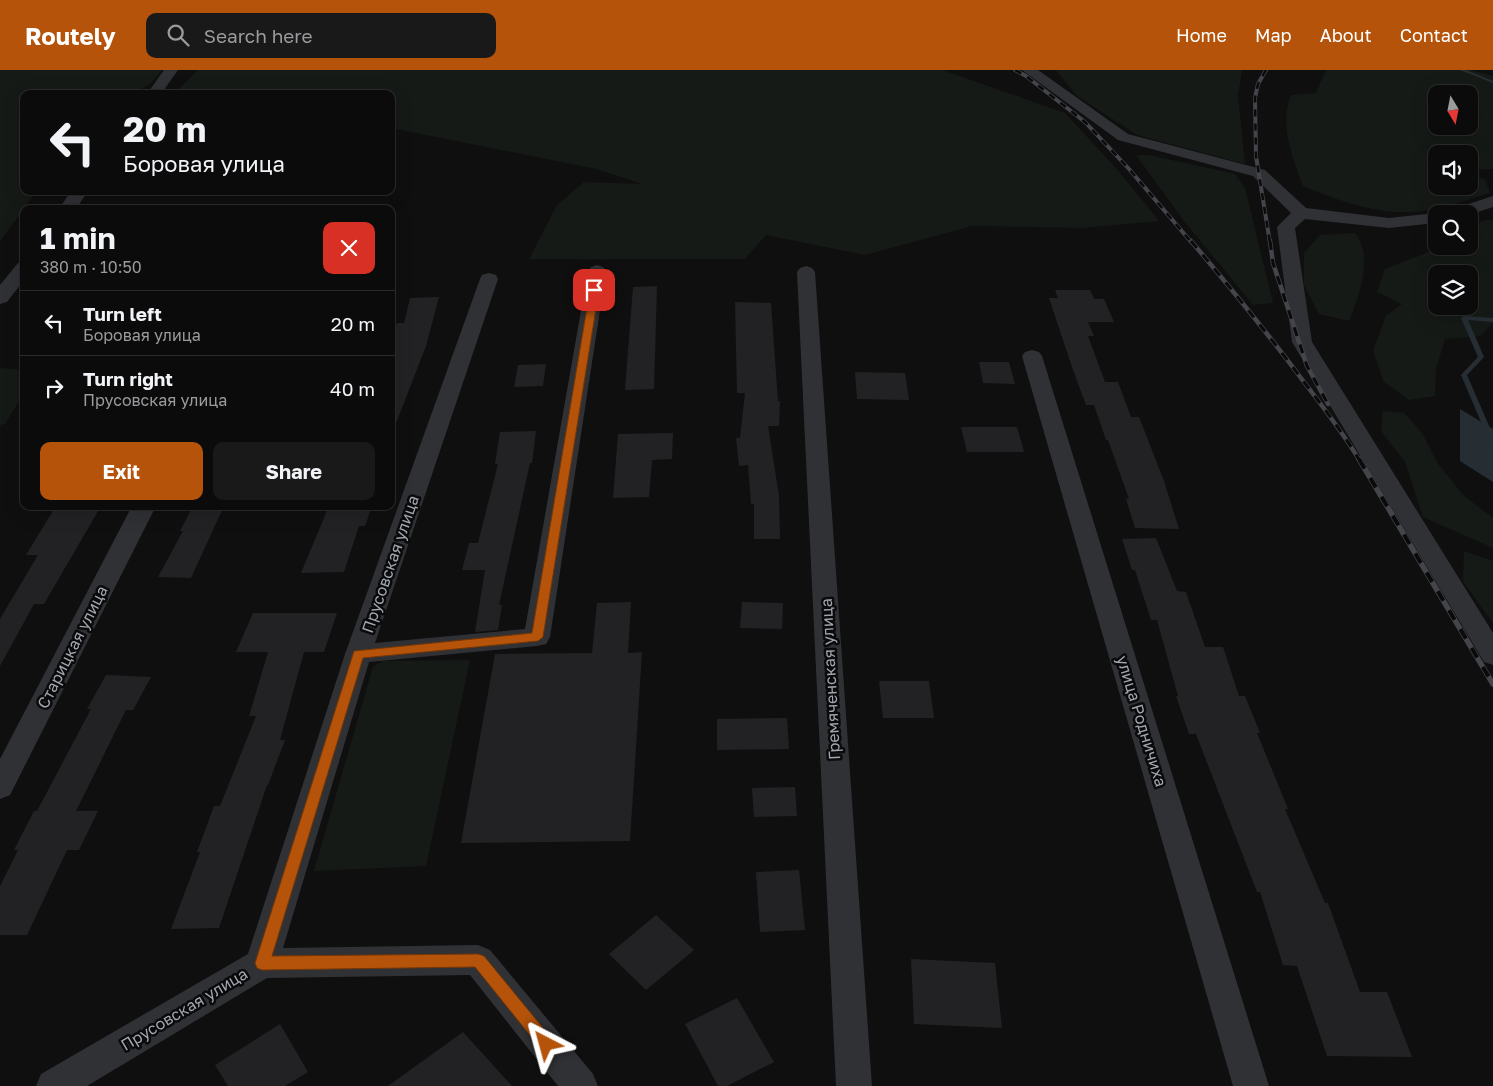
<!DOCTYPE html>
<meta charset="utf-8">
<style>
body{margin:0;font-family:"Golos Text",sans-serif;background:#19191a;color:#f1f3f6;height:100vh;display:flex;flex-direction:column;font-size:19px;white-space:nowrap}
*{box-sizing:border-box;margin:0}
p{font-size:16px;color:#9a9b9d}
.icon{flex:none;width:28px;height:28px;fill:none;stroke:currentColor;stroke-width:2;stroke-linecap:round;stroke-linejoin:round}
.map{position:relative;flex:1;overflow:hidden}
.drawer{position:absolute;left:20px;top:135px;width:375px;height:305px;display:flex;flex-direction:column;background:#0b0b0c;border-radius:10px;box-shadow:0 5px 20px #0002,0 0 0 1px #2b2b2d}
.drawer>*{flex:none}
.guide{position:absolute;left:20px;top:20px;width:375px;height:105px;border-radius:10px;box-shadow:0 5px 20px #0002,0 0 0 1px #2b2b2d;background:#0b0b0c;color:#f1f3f6;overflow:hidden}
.needle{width:32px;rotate:170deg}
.buttons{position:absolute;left:1428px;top:15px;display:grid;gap:10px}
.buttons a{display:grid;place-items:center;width:50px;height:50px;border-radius:10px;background:#0b0b0c;box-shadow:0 5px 20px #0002,0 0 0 1px #2b2b2d;font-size:25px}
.pin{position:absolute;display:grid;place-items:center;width:42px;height:42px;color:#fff;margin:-21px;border-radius:10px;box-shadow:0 2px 8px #0006}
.me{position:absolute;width:55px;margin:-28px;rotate:321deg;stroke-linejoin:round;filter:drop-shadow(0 0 4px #0008)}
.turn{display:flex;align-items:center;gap:18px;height:105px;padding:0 20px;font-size:22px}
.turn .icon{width:65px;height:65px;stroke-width:2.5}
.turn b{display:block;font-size:35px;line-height:42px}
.round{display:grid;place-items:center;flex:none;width:52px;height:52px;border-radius:10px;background:#19191a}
.overview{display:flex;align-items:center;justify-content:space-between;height:85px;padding:0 20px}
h1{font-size:30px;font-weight:700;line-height:38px}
.button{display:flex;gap:10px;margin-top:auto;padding:10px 20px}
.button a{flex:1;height:58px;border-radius:10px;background:#b45309;color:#fff;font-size:20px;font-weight:700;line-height:58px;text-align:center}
.button a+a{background:#19191a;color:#f1f3f6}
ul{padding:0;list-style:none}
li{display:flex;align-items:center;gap:15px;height:65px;padding:0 20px;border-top:1px solid #2b2b2d}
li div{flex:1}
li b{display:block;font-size:19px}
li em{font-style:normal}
header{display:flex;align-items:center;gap:30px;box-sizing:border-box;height:70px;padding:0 25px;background:#b45309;color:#fff}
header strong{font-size:24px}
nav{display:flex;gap:28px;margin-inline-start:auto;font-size:18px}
.search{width:350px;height:45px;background:#19191a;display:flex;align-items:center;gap:12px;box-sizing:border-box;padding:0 18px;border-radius:10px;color:#9a9b9d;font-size:19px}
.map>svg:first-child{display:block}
</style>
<header>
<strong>Routely</strong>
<div class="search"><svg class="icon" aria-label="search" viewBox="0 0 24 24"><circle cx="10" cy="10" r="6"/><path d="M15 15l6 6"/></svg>Search here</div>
<nav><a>Home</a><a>Map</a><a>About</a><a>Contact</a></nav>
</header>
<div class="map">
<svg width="1493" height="1016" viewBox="0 0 1493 1016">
<rect width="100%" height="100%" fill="#0f0f10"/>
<g fill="#161a16" fill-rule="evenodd">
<polygon points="0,0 162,0 151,13 134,24 24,24 24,121 37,121 0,171"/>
<polygon points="198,0 942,0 1065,43 1116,98 1159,151 1083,158 972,156 865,185 766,165 745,189 529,189 557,135 584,112 642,114 597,99 391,58 391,24 174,24"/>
<polygon points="1056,0 1242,0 1238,25 1245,94 1137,65 1076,25"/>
<path d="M1326,0H1471L1493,6V99L1469,100V84H1436V116H1469V103L1485,110L1490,123C1464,131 1435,142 1407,142C1372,143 1334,129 1303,116C1293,88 1279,54 1291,25L1316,23ZM1436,24H1469V56H1436Z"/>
<polygon points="1136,85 1149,85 1235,104 1245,118 1273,233 1253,235 1184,151"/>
<path d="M1487,150H1493V252L1480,266L1445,269L1436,299L1435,326L1409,330L1384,312L1373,281L1386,246L1402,234L1377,222L1385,199L1444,176H1469V155ZM1436,204H1469V236H1436Z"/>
<path d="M1355,163C1374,187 1359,226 1349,251L1319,244L1304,215V183L1320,165Z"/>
<polygon points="0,298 24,300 24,323 5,354 0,355"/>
<polygon points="1383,341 1404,343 1422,363 1438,394 1464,426 1493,448 1493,478 1423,447 1405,392 1381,361"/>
<polygon points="1464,481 1493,491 1493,553 1463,511"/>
<polygon points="470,590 426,796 314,801 373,597 383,591"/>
</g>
<polygon fill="#262e33" points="1460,339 1493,359 1493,412 1460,391"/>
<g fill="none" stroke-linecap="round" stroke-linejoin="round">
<g fill="#262e33" fill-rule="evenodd">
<polygon points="1460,0 1466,0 1493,11 1493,13"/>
<polygon points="1464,246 1493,248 1493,252 1468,250 1484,287 1467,305 1493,365 1493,375 1490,373 1461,305 1478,287 1461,248"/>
</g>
</g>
<g fill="#222224">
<polygon points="657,216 654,319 625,320 633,217"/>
<polygon points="1055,220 1090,220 1094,229 1104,229 1114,252 1088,252 1094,266 1088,266 1105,312 1118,312 1131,347 1139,347 1164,411 1179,459 1135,458 1126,429 1129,429 1108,370 1106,370 1094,335 1086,335 1072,297 1049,228 1058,228"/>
<polygon points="439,227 426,276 393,361 391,360 391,270 397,253 404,253 410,228"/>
<polygon points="735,232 771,233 778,331 780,331 779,356 768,356 779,426 780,469 754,469 754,434 751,434 748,395 739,396 736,368 740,368 745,323 737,323"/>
<polygon points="979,292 1009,292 1015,314 983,313"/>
<polygon points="546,294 543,316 514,317 518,295"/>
<polygon points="855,302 905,303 909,330 857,329"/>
<polygon points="961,357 1017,357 1024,382 967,382"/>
<polygon points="536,361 532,393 530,393 499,535 502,535 498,560 475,562 485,500 462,500 469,473 478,473 498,394 495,394 500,362"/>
<polygon points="673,363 672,389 652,390 649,427 613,428 618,364"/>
<polygon points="56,436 101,436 44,534 34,534 0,596 0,549 38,485 26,485"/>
<polygon points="193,436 224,436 191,508 158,507 183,461 180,461"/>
<polygon points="329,436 372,436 365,456 359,456 344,502 301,503"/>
<polygon points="1156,468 1177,521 1186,522 1205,577 1223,577 1239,626 1245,626 1260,663 1257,663 1288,739 1285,739 1325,833 1328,833 1360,922 1387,922 1412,987 1327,986 1297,896 1283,895 1260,822 1257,822 1196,664 1189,664 1176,626 1178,626 1157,550 1151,550 1135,500 1132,500 1122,469"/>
<polygon points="631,532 628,583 642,582 630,771 461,773 495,584 592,583 597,533"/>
<polygon points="742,532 783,533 782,559 740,558"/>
<polygon points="253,543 337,543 324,582 304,582 280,670 285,670 268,715 267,715 219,858 171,859 200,782 197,782 214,736 220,736 256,646 249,646 268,582 236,582"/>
<polygon points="106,605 151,607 133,640 126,640 76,741 98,741 79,780 67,780 27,865 0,865 0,816 18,780 14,780 34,741 37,741 91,639 87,639"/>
<polygon points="879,611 929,611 934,648 883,648"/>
<polygon points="787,648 789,679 717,680 717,649"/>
<polygon points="795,717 797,746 754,747 752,718"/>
<polygon points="799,800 805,860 760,862 756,802"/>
<polygon points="656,845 694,880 646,920 609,884"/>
<polygon points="911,889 995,893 1002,958 914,954"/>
<polygon points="737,928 774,992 727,1016 718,1016 685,954"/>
<polygon points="280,954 308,1002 285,1016 228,1016 215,995"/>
<polygon points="463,962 512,1016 388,1016"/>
</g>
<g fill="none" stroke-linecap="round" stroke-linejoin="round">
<g fill="#303135" fill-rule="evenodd">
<polygon points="164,0 178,0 161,24 147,24"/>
<polygon points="1022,0 1038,0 1128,64 1265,100 1306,138 1389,148 1436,143 1440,144 1436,144 1436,153 1389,158 1305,149 1295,158 1312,272 1493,563 1493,595 1484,592 1292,272 1277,157 1291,143 1253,106 1118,70"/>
<polygon points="71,121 88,121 76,139 59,139"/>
<polygon points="1493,126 1493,137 1469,145 1469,144 1448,144 1450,140"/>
<polygon points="24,192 24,210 7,232 0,234 0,215 18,193"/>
<polygon points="597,195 603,197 606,201 550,567 546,574 537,576 369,592 283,878 478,875 490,880 593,1004 598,1016 558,1016 470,905 267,908 87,1016 36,1016 41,1004 248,884 345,584 480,209 482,205 489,203 496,205 498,209 375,573 525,559 588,201 591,197"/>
<polygon points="806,196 812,198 815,202 872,1016 836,1016 797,202 800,198"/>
<polygon points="1032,280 1039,282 1042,286 1269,1016 1233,1016 1022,286 1025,282"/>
<polygon points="132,436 156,436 10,725 0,729 0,689"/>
</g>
<defs>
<g id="rail-far2">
<polyline points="1015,0 1026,6 1085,52 1129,99 1192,173"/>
<polyline points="1266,0 1258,14 1255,28 1256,86 1270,173"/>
</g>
<g id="rail-far1">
<path d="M1191,171C1230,217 1268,264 1304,312C1324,338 1343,363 1360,391"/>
<polyline points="1270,171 1273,193 1307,296 1328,334"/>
</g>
<polyline id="rail" points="1359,389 1493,614"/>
</defs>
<use href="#rail-far2" stroke="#43454a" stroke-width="4"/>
<use href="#rail-far1" stroke="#43454a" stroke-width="4.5"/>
<use href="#rail" stroke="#43454a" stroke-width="5.5"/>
<use href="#rail-far2" stroke="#0a0a0b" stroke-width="2.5" stroke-dasharray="7" stroke-linecap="butt"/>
<use href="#rail-far1" stroke="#0a0a0b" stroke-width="3" stroke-dasharray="9" stroke-linecap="butt"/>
<use href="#rail" stroke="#0a0a0b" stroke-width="4" stroke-dasharray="11" stroke-linecap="butt"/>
</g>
<polygon fill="#b45309" stroke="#753606" points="594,218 599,220 543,567 538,571 363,588 272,886 478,884 484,886 552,969 554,974 552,979 546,982 541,979 475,897 262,900 257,898 255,893 354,581 532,563 590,220"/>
<g text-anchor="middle" stroke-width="5" stroke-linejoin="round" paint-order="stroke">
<g font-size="16" fill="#a1a7b0" stroke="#0a0a0b">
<text transform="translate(390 494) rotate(-71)" y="6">Прусовская улица</text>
<text transform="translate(72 577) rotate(-63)" y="6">Старицкая улица</text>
<text transform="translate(830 609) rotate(-93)" y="6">Гремяченская улица</text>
<text transform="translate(1142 651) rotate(73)" y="6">улица Родничиха</text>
<text transform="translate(184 939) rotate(-31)" y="6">Прусовская улица</text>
</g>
</g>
</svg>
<div class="buttons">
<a><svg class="needle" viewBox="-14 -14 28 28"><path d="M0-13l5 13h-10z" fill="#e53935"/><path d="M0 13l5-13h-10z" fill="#9a9b9d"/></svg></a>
<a><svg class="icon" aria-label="sound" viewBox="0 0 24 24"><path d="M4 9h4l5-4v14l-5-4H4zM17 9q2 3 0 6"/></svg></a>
<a><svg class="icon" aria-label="search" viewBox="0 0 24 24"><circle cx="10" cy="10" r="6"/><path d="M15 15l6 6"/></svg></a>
<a><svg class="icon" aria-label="layers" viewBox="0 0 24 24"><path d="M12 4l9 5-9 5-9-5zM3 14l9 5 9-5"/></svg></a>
</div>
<div class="pin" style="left:594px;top:220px;background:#d93025"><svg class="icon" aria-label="arrive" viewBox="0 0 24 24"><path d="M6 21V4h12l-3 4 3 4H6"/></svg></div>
<svg class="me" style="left:546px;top:974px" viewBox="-20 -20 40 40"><path d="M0-17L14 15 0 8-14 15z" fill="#b45309" stroke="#fff" stroke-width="4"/></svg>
<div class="guide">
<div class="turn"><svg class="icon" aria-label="left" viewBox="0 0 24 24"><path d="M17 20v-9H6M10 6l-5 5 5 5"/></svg><div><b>20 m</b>Боровая улица</div></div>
</div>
<section class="drawer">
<div class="overview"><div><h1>1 min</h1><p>380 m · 10:50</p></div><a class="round" style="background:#d93025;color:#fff"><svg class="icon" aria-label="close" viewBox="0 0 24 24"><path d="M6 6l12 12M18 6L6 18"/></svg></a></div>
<ul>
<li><svg class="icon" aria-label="left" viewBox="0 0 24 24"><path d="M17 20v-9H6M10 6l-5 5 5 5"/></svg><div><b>Turn left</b><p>Боровая улица</p></div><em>20 m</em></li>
<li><svg class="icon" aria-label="right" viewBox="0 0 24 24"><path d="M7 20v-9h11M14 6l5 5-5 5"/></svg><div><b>Turn right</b><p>Прусовская улица</p></div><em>40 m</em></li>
</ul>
<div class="button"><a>Exit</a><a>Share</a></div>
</section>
</div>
